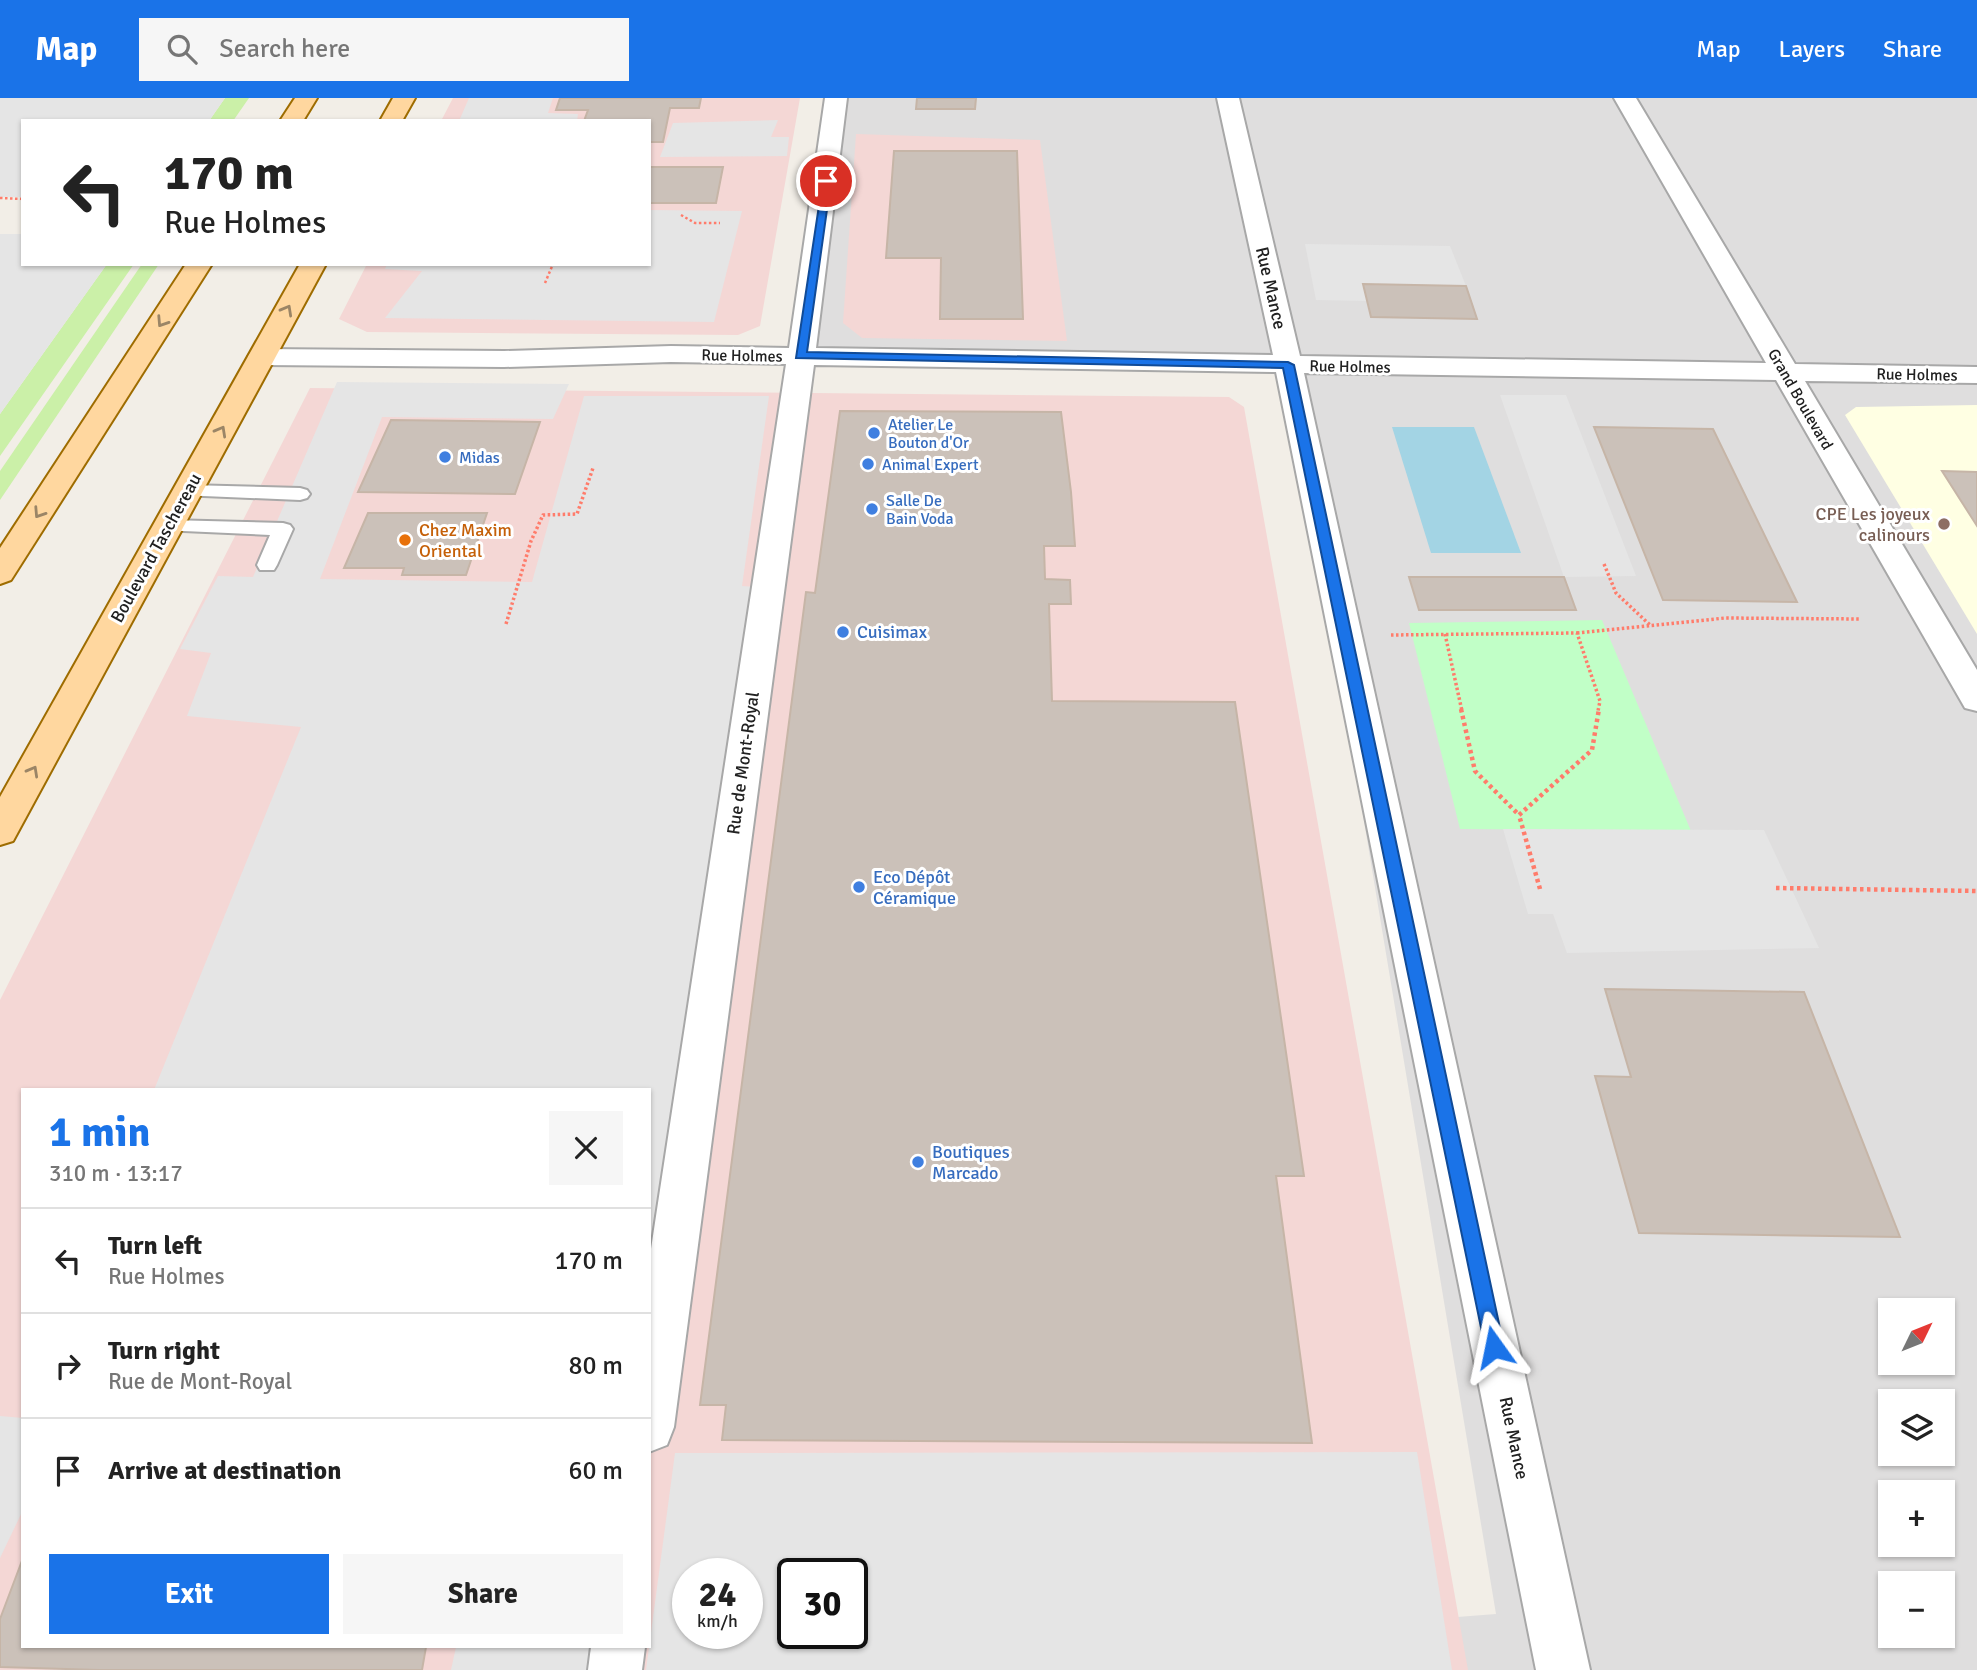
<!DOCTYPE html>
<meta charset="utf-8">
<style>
body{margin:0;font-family:Signika,sans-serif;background:#f6f6f6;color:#222;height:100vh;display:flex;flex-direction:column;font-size:26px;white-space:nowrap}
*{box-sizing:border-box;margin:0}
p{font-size:23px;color:#767676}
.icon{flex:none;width:38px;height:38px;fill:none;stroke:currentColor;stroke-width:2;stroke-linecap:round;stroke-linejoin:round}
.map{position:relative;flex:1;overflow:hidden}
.sheet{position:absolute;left:21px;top:990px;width:630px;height:560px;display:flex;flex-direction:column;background:#fff;border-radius:0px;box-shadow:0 2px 5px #0004}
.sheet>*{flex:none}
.hud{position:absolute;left:21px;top:21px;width:630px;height:147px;border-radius:0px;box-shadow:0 2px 5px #0004;background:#fff;color:#222;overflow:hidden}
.needle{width:46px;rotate:47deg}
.buttons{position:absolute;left:1878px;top:1200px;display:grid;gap:14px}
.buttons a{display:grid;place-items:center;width:77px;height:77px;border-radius:0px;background:#fff;box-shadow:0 2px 5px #0004;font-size:35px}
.speed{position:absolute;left:672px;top:1460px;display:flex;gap:14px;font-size:35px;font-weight:700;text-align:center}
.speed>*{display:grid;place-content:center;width:91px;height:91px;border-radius:50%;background:#fff;box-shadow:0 2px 5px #0004;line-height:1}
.speed small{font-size:18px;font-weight:400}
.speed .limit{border:4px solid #111;border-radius:10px;background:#fff;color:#111}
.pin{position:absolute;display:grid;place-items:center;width:60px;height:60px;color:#fff;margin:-30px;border:4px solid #fff;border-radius:50%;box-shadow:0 2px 7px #0007}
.me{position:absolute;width:77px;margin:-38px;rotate:348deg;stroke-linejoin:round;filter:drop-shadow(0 0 5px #0008)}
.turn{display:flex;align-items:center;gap:24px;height:147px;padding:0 28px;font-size:32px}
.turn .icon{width:91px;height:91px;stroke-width:2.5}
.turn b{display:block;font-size:49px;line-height:60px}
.round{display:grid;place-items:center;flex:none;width:74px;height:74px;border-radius:0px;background:#f6f6f6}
.overview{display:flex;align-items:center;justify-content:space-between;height:119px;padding:0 28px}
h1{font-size:42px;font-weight:700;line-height:52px;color:#1a73e8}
.button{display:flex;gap:14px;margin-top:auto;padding:14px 28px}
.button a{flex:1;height:80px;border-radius:0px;background:#1a73e8;color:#fff;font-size:28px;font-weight:700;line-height:80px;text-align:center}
.button a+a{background:#f6f6f6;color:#222}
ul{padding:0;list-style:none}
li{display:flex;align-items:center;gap:21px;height:105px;padding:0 28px;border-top:2px solid #e0e0e0}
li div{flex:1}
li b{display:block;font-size:26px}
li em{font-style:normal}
header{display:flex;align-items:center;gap:42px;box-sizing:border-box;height:98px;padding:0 35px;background:#1a73e8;color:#fff}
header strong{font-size:33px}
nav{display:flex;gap:38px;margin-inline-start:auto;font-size:24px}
.search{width:490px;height:63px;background:#f6f6f6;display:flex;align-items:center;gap:18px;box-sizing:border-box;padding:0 24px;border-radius:0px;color:#767676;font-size:26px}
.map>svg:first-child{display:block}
</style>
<header>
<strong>Map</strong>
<div class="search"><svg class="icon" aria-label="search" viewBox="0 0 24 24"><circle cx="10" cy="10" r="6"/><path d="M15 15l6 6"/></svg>Search here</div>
<nav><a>Map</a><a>Layers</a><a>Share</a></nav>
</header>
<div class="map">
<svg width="1977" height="1572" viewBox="0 0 1977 1572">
<rect width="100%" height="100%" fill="#f2eee7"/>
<path fill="#dfdede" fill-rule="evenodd" d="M843,0H1977V1572H776L1496,1516L1288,267L800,257ZM1890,1213H1942V1265H1890ZM1890,1304H1942V1356H1890ZM1890,1395H1942V1447H1890ZM1890,1486H1942V1538H1890Z"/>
<g fill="#f4d7d5" fill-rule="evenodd">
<polygon points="453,0 800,0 760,228 738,237 367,234 339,221 367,166 649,166 649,23 441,23"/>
<polygon points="856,36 1040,42 1067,243 862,240 843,225"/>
<path d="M310,290L1229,299L1244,309L1468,1572H0V902ZM23,992H649V1549H23ZM688,1475H747V1535H688ZM793,1475H852V1535H793Z"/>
</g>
<polygon fill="#ffffe3" points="1977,307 1977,536 1845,317 1856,309"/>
<g fill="#cbf0a8">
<polygon points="225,0 249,0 233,23 209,23"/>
<polygon points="107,166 134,166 0,358 0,316"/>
<polygon points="142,166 159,166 0,402 0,373"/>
</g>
<polygon fill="#c1ffc7" points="1602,522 1691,733 1460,731 1409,525"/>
<g fill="#e5e5e5" fill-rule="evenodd">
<polygon points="0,0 225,0 209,23 23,23 23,99 0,99"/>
<polygon points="469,0 553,0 548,15 578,16 577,23 459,23"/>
<polygon points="778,22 771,39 789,39 787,58 660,59 673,25"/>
<polygon points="649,112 742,113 714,224 385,220 422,173 385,171 387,166 649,166"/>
<polygon points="0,136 23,136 23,166 107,166 0,316"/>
<polygon points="1305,146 1450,148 1466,188 1364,186 1367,203 1316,202"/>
<polygon points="337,284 569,286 553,321 382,319 320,481 532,484 584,298 769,298 742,488 756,489 649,1184 649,992 154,992 301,629 187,618 211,555 180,551 218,478 253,479"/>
<polygon points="1500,297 1566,297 1636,478 1564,479"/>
<polygon points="1503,731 1764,732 1819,850 1567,855 1553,816 1528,816"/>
<polygon points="0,1318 23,1320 23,1412 0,1460"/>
<path d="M1417,1354L1452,1572H646L675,1355ZM688,1475H747V1535H688ZM852,1475V1535H793V1475Z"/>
<polygon points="456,1549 596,1549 593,1572 451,1572"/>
</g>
<polygon fill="#a3d4e4" points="1392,329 1474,329 1521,455 1431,455"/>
<g fill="#cbc1b9" stroke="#c6b5a7" stroke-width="2">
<polygon points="560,0 701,0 699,10 670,10 663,44 649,44 649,23 584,23 588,12 556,12"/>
<polygon points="917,0 976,0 975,11 916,11"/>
<polygon points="894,53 1017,53 1023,221 940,221 941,160 886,160"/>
<polygon points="649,69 723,69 716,105 649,105"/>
<polygon points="1363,186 1466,188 1477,221 1371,219"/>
<polygon points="840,313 1061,314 1071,394 1075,448 1044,448 1045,481 1070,482 1071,506 1049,506 1052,603 1235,604 1304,1078 1276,1078 1312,1345 722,1342 726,1307 700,1307 806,494 815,495"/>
<polygon points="391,322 540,324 515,396 358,394"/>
<polygon points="1594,329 1713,331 1797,504 1663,502"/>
<polygon points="1942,373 1977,374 1977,428"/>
<polygon points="368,415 487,415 466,477 402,477 404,470 344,470"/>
<polygon points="1409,479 1564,479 1576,512 1419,512"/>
<polygon points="1605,891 1804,894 1900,1139 1639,1135 1595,978 1631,979"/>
<polygon points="23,1460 23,1549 426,1549 422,1572 99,1572 0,1569 0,1521"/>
</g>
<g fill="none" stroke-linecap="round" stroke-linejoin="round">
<defs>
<g id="service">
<polygon points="187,387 300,390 307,392 310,396 307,400 300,402 180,397 177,393 180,389"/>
<polygon points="168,422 283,425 290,427 293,431 277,467 274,472 260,472 257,467 270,437 161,432 158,428 161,424"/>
</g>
<g id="minor">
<polygon points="825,0 847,0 816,250 1273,257 1217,0 1239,0 1300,258 1766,265 1614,0 1636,0 1795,266 1977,269 1977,285 1805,283 1977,572 1977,613 1965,610 1776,282 1304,275 1590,1572 1536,1572 1276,274 814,267 674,1329 667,1347 649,1354 649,1164 786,266 671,264 504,269 262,267 252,265 248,259 252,253 262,251 504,253 671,248 789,250"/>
<polygon points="591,1549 645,1549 642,1572 588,1572"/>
</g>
<g id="primary">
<polygon points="295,0 317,0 303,23 280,23"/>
<polygon points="393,0 415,0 402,23 380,23"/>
<polygon points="186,166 212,166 11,482 0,486 0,450"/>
<polygon points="300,166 326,166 13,743 0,747 0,699"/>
</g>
</defs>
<use href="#service" stroke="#a8a8a8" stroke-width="4"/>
<use href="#minor" stroke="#a8a8a8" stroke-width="4"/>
<use href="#primary" stroke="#9e6c00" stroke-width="4"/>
<g stroke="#ff7c6b" stroke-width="2.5" stroke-dasharray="2.5 2.5" stroke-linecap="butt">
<polyline points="0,100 23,101"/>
<polyline points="681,117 695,125 720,125"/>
<polyline points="545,185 553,166"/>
</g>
<g stroke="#ff7c6b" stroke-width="3.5" stroke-dasharray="2.5 2.5" stroke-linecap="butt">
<polyline points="1604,466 1616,495 1650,527"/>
<polyline points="506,526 531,443 543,417 577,416 593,370"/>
<polyline points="1577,535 1725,520 1861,521"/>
<polyline points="1445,536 1462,613"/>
<polyline points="1391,537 1577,535 1600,603 1598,613"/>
</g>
<g stroke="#ff7c6b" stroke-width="4.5" stroke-dasharray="3.5 3.5" stroke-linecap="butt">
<polyline points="1461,611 1475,673 1519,717"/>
<polyline points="1776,790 1977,793"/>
<polyline points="1540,791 1519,717 1592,652 1599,611"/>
</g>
<use href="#service" fill="#fff" fill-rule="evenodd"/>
<use href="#minor" fill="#fff" fill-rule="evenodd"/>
<use href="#primary" fill="#ffd79f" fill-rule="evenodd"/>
</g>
<defs><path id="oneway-chevron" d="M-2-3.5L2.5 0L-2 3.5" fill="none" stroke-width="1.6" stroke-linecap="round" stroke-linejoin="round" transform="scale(1.75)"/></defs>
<g stroke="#9b8566">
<use href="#oneway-chevron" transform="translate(287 212) rotate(-61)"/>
<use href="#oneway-chevron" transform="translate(162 224) rotate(123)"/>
<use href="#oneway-chevron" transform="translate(221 333) rotate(-61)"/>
<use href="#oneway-chevron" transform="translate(39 415) rotate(123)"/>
<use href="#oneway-chevron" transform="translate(33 673) rotate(-61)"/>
</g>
<polygon fill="#1a73e8" stroke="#114b97" stroke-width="2" points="823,81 831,83 807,254 1288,264 1294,267 1504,1249 1502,1256 1494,1259 1487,1256 1485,1249 1283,270 796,260"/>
<g fill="#3f7fe0" stroke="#fff" stroke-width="2.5">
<circle cx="874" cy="335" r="7"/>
<circle cx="445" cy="359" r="7"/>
<circle cx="868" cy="366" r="7"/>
<circle cx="872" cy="411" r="7"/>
<circle cx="843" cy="534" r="7"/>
<circle cx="859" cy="789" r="7"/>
<circle cx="918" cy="1064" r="7"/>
</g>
<circle fill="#8d6e63" stroke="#fff" stroke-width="2.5" cx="1944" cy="426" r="7"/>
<circle fill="#e8710a" stroke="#fff" stroke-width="2.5" cx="405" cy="442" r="7"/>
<g text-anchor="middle" stroke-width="6" stroke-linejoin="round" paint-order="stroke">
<g font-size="16" fill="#212121" stroke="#fff">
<text transform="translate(742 257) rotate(1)" y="6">Rue Holmes</text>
<text transform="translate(1350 268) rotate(1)" y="6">Rue Holmes</text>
<text transform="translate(1917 276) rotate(1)" y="6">Rue Holmes</text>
<text transform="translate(1801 301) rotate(60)" y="6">Grand Boulevard</text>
</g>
<g font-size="16" fill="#366cbe" stroke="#fff" text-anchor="start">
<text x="888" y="332">Atelier Le<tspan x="888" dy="18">Bouton d'Or</tspan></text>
<text x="459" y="365">Midas</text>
<text x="882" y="372">Animal Expert</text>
<text x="886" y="408">Salle De<tspan x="886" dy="18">Bain Voda</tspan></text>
</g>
<g font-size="18" fill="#212121" stroke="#fff">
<text transform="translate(1271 190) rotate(77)" y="6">Rue Mance</text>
<text transform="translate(156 450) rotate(-61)" y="6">Boulevard Taschereau</text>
<text transform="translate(743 665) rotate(-82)" y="6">Rue de Mont-Royal</text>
<text transform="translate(1514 1340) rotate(78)" y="6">Rue Mance</text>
</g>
<g font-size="18" fill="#785e54" stroke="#fff" text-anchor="end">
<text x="1930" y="422">CPE Les joyeux<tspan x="1930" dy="21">calinours</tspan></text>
</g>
<g font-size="18" fill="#c56008" stroke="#fff" text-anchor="start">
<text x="419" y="438">Chez Maxim<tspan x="419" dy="21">Oriental</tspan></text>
</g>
<g font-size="18" fill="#366cbe" stroke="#fff" text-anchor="start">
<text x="857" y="540">Cuisimax</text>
<text x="873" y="785">Eco Dépôt<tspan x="873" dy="21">Céramique</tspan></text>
<text x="932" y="1060">Boutiques<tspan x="932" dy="21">Marcado</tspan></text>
</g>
</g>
</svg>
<div class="buttons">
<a><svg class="needle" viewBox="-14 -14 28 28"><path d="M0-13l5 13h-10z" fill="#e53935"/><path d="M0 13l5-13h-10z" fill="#767676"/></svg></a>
<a><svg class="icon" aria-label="layers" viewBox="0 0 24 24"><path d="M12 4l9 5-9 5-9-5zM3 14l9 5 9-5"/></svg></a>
<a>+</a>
<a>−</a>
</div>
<div class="speed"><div>24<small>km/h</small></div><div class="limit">30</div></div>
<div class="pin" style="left:826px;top:83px;background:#d93025"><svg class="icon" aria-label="arrive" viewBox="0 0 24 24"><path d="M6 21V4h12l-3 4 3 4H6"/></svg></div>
<svg class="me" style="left:1494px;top:1249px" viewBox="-20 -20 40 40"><path d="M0-17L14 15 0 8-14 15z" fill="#1a73e8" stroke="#fff" stroke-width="4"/></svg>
<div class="hud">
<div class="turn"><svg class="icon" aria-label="left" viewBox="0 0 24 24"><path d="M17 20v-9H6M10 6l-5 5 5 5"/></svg><div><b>170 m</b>Rue Holmes</div></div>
</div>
<section class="sheet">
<div class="overview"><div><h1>1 min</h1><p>310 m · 13:17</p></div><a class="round"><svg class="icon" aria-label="close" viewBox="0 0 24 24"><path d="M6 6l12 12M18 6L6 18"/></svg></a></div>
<ul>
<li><svg class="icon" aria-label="left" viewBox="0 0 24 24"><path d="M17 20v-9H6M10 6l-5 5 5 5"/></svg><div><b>Turn left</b><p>Rue Holmes</p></div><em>170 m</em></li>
<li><svg class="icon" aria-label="right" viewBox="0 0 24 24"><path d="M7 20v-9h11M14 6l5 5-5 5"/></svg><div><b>Turn right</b><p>Rue de Mont-Royal</p></div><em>80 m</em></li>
<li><svg class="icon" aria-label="arrive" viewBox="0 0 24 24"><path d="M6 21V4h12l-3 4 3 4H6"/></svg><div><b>Arrive at destination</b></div><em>60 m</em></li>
</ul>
<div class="button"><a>Exit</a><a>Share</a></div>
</section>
</div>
